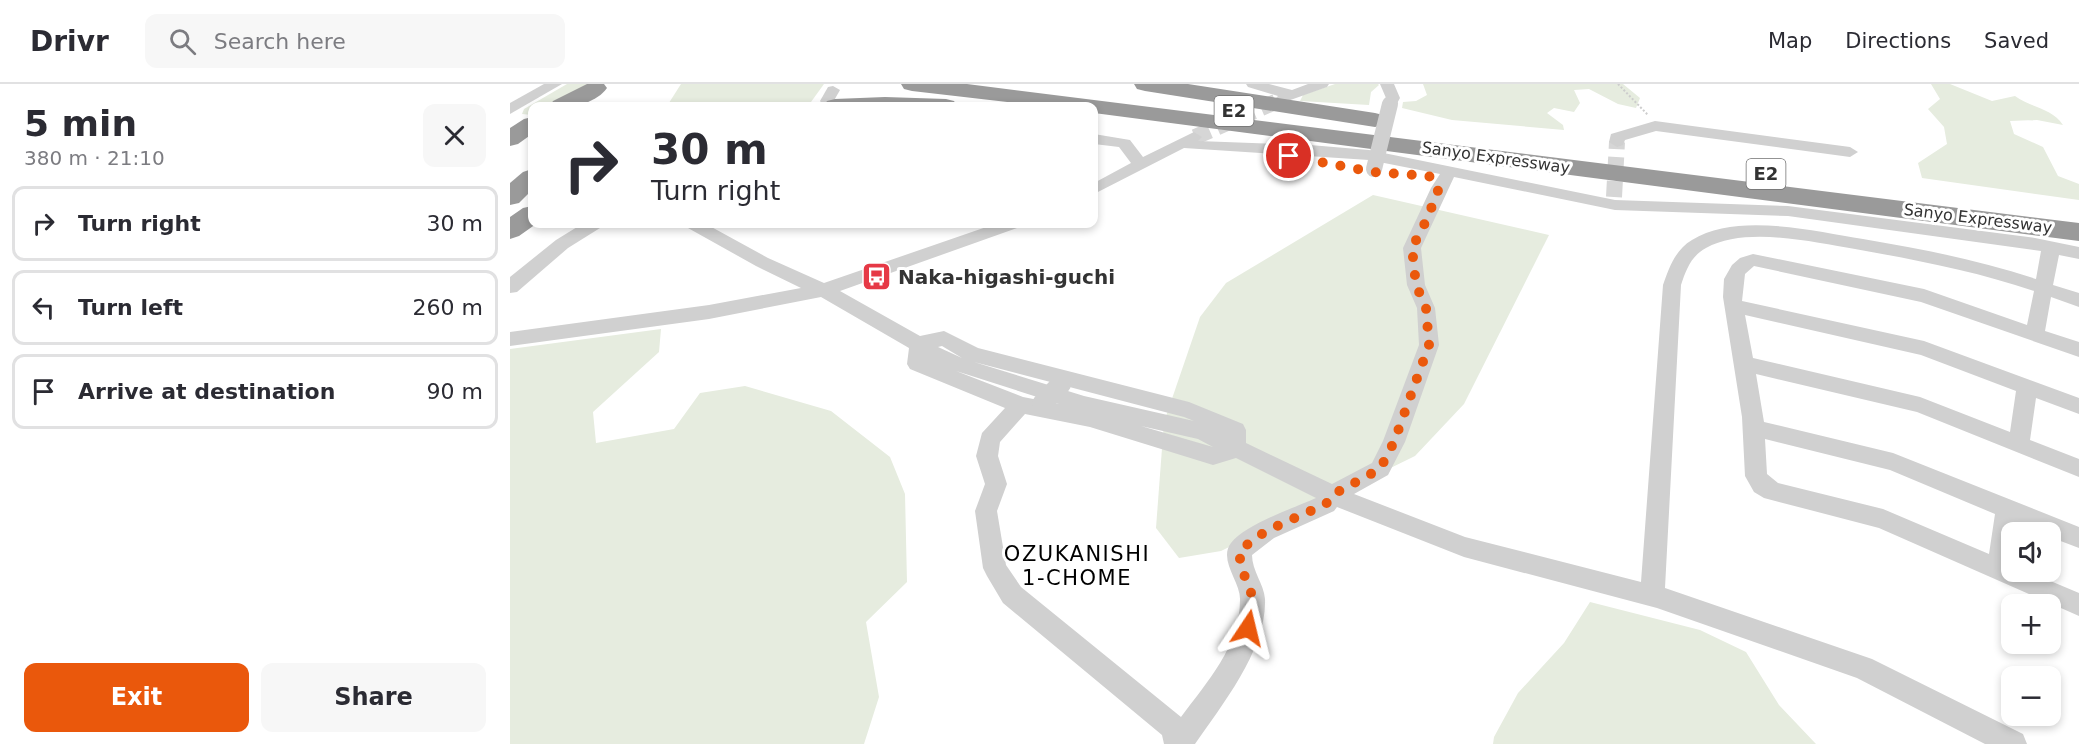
<!DOCTYPE html>
<meta charset="utf-8">
<style>
body{margin:0;font-family:"DejaVu Sans",sans-serif;background:#f7f7f7;color:#2b2b33;height:100vh;display:flex;flex-direction:column;font-size:22px;white-space:nowrap}
*{box-sizing:border-box;margin:0}
p{font-size:20px;color:#7c7c81}
.icon{flex:none;width:33px;height:33px;fill:none;stroke:currentColor;stroke-width:2;stroke-linecap:round;stroke-linejoin:round}
.map{position:relative;flex:1;overflow:hidden}
.panel{display:flex;flex-direction:column;background:#fff;width:510px}
.panel>*{flex:none}
.guide{position:absolute;left:18px;top:18px;width:570px;height:126px;border-radius:12px;box-shadow:0 3px 9px #0003;background:#fff;color:#2b2b33;overflow:hidden}
.controls{position:absolute;left:1491px;top:438px;display:grid;gap:12px}
.controls a{display:grid;place-items:center;width:60px;height:60px;border-radius:12px;background:#fff;box-shadow:0 3px 9px #0003;font-size:30px}
.pin{position:absolute;display:grid;place-items:center;width:51px;height:51px;color:#fff;margin:-26px;border:3px solid #fff;border-radius:50%;box-shadow:0 2px 6px #0007}
.me{position:absolute;width:66px;margin:-33px;rotate:10deg;stroke-linejoin:round;filter:drop-shadow(0 0 4px #0008)}
.turn{display:flex;align-items:center;gap:21px;height:126px;padding:0 24px;font-size:27px}
.turn .icon{width:78px;height:78px;stroke-width:2.5}
.turn b{display:block;font-size:42px;line-height:51px}
.round{display:grid;place-items:center;flex:none;width:63px;height:63px;border-radius:12px;background:#f7f7f7}
.overview{display:flex;align-items:center;justify-content:space-between;height:102px;padding:0 24px}
h1{font-size:36px;font-weight:800;line-height:45px}
.cta{display:flex;gap:12px;margin-top:auto;padding:12px 24px}
.cta a{flex:1;height:69px;border-radius:12px;background:#ea580c;color:#fff;font-size:24px;font-weight:800;line-height:69px;text-align:center}
.cta a+a{background:#f7f7f7;color:#2b2b33}
ul{padding:0;list-style:none}
li{display:flex;align-items:center;gap:18px;height:75px;margin:0 12px 9px;padding:0 12px;border:3px solid #e1e1e2;border-radius:12px}
li div{flex:1}
li b{display:block;font-size:22px}
li em{font-style:normal}
header{display:flex;align-items:center;gap:36px;box-sizing:border-box;height:84px;padding:0 30px;background:#fff;border-bottom:2px solid #e1e1e2}
header strong{font-size:28px}
nav{display:flex;gap:33px;margin-inline-start:auto;font-size:21px}
.search{width:420px;height:54px;background:#f7f7f7;display:flex;align-items:center;gap:15px;box-sizing:border-box;padding:0 21px;border-radius:12px;color:#7c7c81;font-size:22px}
main{display:flex;flex:1;min-height:0}
.map>svg:first-child{display:block}
</style>
<header>
<strong>Drivr</strong>
<div class="search"><svg class="icon" aria-label="search" viewBox="0 0 24 24"><circle cx="10" cy="10" r="6"/><path d="M15 15l6 6"/></svg>Search here</div>
<nav><a>Map</a><a>Directions</a><a>Saved</a></nav>
</header>
<main>
<section class="panel">
<div class="overview"><div><h1>5 min</h1><p>380 m · 21:10</p></div><a class="round"><svg class="icon" aria-label="close" viewBox="0 0 24 24"><path d="M6 6l12 12M18 6L6 18"/></svg></a></div>
<ul>
<li><svg class="icon" aria-label="right" viewBox="0 0 24 24"><path d="M7 20v-9h11M14 6l5 5-5 5"/></svg><div><b>Turn right</b></div><em>30 m</em></li>
<li><svg class="icon" aria-label="left" viewBox="0 0 24 24"><path d="M17 20v-9H6M10 6l-5 5 5 5"/></svg><div><b>Turn left</b></div><em>260 m</em></li>
<li><svg class="icon" aria-label="arrive" viewBox="0 0 24 24"><path d="M6 21V4h12l-3 4 3 4H6"/></svg><div><b>Arrive at destination</b></div><em>90 m</em></li>
</ul>
<div class="cta"><a>Exit</a><a>Share</a></div>
</section>
<div class="map">
<svg width="1569" height="660" viewBox="0 0 1569 660">
<rect width="100%" height="100%" fill="#fff"/>
<g fill="#e6ecdf">
<polygon points="57,0 79,0 38,22 22,22 22,31 12,30 14,25"/>
<polygon points="171,0 314,0 301,18 276,22 157,22"/>
<polygon points="825,0 868,0 869,1 861,8 859,21 790,17 793,11"/>
<polygon points="913,0 1113,0 1130,14 1126,24 1108,20 1079,5 1064,6 1070,19 1064,28 1044,24 1037,29 1053,41 1054,46 942,36 892,24 893,18 906,17 917,11"/>
<path d="M1421,0H1440L1482,17L1505,12C1521,24 1542,24 1553,41L1527,36L1500,37L1504,50L1533,63L1548,92L1569,100V116L1412,94L1408,79L1437,60L1434,43L1418,25L1430,15Z"/>
<polygon points="863,111 1039,151 954,320 905,372 711,467 669,474 646,444 654,338 690,233 716,199"/>
<polygon points="151,245 149,268 83,328 86,359 164,345 190,309 235,302 321,327 380,373 395,410 397,498 356,538 369,613 354,660 0,660 0,265"/>
<polygon points="1080,518 1190,546 1236,568 1269,621 1306,660 983,660 984,653 1008,609 1054,559"/>
</g>
<g fill="none" stroke-linecap="round" stroke-linejoin="round">
<g stroke="#d6d6d6" stroke-width="16" stroke-dasharray="16 8" stroke-linecap="butt">
<polyline points="685,53 772,15"/>
<polyline points="1104,113 1107,58"/>
</g>
<polyline stroke="#cdcdcd" stroke-width="2" stroke-dasharray="2 2" stroke-linecap="butt" points="1108,0 1138,31"/>
<g fill="#d0d0d0" fill-rule="evenodd">
<polygon points="34,0 52,0 0,30 0,19"/>
<polygon points="736,0 759,0 782,6 798,0 819,0 817,3 772,19 765,15 768,12 738,3"/>
<polygon points="870,0 884,0 890,14 885,23 875,23 872,20 876,14"/>
<polygon points="323,2 330,6 322,20 312,20 310,17 318,3"/>
<polygon points="1145,37 1340,63 1348,68 1340,73 1146,47 1115,56 1113,61 1107,63 1099,58 1101,50"/>
<path d="M684,48L692,53L688,57L800,61L859,66L1105,116L1278,122L1525,154L1569,163V175L1549,171L1543,201L1569,209V223L1541,213L1535,247L1569,258V273L1411,218L1244,182L1235,190L1232,217L1414,257L1569,314V330L1526,314L1520,356L1569,375V393L1407,328L1246,290L1254,338L1383,369L1569,443V464L1540,453V448H1530L1507,439L1505,448H1502V488H1519L1569,509V532L1369,444L1254,414L1244,408L1235,392L1232,333L1213,213L1214,195L1222,181L1230,174L1243,170L1414,205L1517,241L1524,207C1465,187 1406,176 1345,165C1302,158 1236,142 1196,164C1181,172 1176,186 1171,201L1155,504L1362,575L1513,650L1517,660H1475L1347,594L1147,524L954,473L827,423L824,427L764,454L742,471C742,487 754,500 755,515C757,565 712,621 685,660H654L652,651L493,519L477,492L473,484L465,427L475,400L466,372L472,349L495,324L400,285L397,280L399,264L311,213L199,235L0,262V248L199,221L291,204L246,182L178,144L176,140H196L258,174L314,199L485,140H509L507,144L330,207L410,252L434,247L468,264L679,318L733,340L736,346V359L822,400L862,379L873,357L909,261L907,224L897,201L893,164L921,104L930,90L859,76L674,64L584,110V99L621,79L609,63L584,60V50L620,56L633,73ZM944,93L1105,126L1278,132L1531,167L1526,195C1469,176 1412,165 1353,155C1303,147 1227,128 1182,156C1165,166 1159,184 1153,201L1131,498L955,453L844,410L878,391L895,358L929,261L925,224L915,201L911,164ZM1235,231L1411,271L1506,307L1500,348L1410,313L1243,274ZM432,262L452,274L428,263ZM464,278L674,333L684,337L574,312ZM446,287L549,320L513,313ZM515,330L580,343L703,381L726,374L806,414C784,424 736,440 721,459C708,476 731,498 730,516C730,562 697,598 671,633L511,503L496,481L487,427L497,400L488,372L490,358ZM631,342L688,355L703,363ZM1255,355L1380,386L1485,430L1479,470L1373,425L1268,399L1257,390Z"/>
<polygon points="72,140 93,140 90,144 58,164 7,208 0,209 0,193 46,156"/>
</g>
<g fill="#9a9a9a" fill-rule="evenodd">
<path d="M77,0H94L97,4C85,21 58,24 40,22L43,17Z"/>
<polygon points="391,0 457,0 1569,139 1569,157 584,29 584,22 533,22 402,7 394,5"/>
<polygon points="624,0 678,0 865,29 873,31 877,36 873,41 865,43 635,7 627,5"/>
<polygon points="375,13 436,15 444,17 447,22 314,22 317,17 325,15"/>
<polygon points="22,33 22,50 8,60 0,62 0,44 14,35"/>
<polygon points="22,85 22,106 9,119 0,121 0,99 13,88"/>
<polygon points="22,122 22,140 26,140 9,152 0,155 0,133 13,124"/>
</g>
<polyline stroke="#d0d0d0" stroke-width="16" points="864,85 880,20"/>
<polyline stroke="#d0d0d0" stroke-width="20" points="532,320 551,300"/>
</g>
<g fill="none" stroke-linecap="round" stroke-linejoin="round">
<polyline stroke="#ea580c" stroke-width="10" stroke-dasharray="0 18" points="738,544 743,514 730,480 730,466 756,447 816,420 822,411 870,385 884,358 919,261 916,224 906,201 902,164 917,135 929,104 919,92 863,88 779,72"/>
</g>
<defs>
<symbol id="bus-square" viewBox="-11 -11 22 22"><rect x="-9" y="-9" width="18" height="18" rx="4" fill="#e63946" stroke="#fff"/><path d="M-5-6H5V4H4V6H2V4H-2V6H-4V4H-5ZM-3.5-4V0h7V-4ZM-3.5 1.2v1.5H-2V1.2ZM2 1.2v1.5H3.5V1.2Z" fill="#fff"/></symbol>
</defs>
<g fill-rule="evenodd">
<use href="#bus-square" x="350" y="176" width="33" height="33"/>
</g>
<g text-anchor="middle" stroke-width="6" stroke-linejoin="round" paint-order="stroke">
<g font-size="16" fill="#333" stroke="#fff">
<text transform="translate(986 73) rotate(8)" y="6">Sanyo Expressway</text>
<text transform="translate(1468 134) rotate(7)" y="6">Sanyo Expressway</text>
</g>
<g fill="#fff" stroke="#707070" stroke-width="1.5">
<rect x="704.5" y="12" width="39" height="30" rx="4.5"/>
<rect x="1236.5" y="75" width="39" height="30" rx="4.5"/>
</g>
<g font-size="18" font-weight="bold" fill="#333">
<text x="724" y="33">E2</text>
<text x="1256" y="96">E2</text>
</g>
<g font-size="20" font-weight="bold" fill="#333" stroke="#fff" text-anchor="start">
<text x="388" y="200">Naka-higashi-guchi</text>
</g>
<g font-size="21" letter-spacing="1.5" fill="#000" stroke="#fff">
<text x="567" y="477">OZUKANISHI<tspan x="567" dy="24">1-CHOME</tspan></text>
</g>
</g>
</svg>
<div class="controls">
<a><svg class="icon" aria-label="sound" viewBox="0 0 24 24"><path d="M4 9h4l5-4v14l-5-4H4zM17 9q2 3 0 6"/></svg></a>
<a>+</a>
<a>−</a>
</div>
<div class="pin" style="left:779px;top:72px;background:#d93025"><svg class="icon" aria-label="arrive" viewBox="0 0 24 24"><path d="M6 21V4h12l-3 4 3 4H6"/></svg></div>
<svg class="me" style="left:738px;top:544px" viewBox="-20 -20 40 40"><path d="M0-17L14 15 0 8-14 15z" fill="#ea580c" stroke="#fff" stroke-width="4"/></svg>
<div class="guide">
<div class="turn"><svg class="icon" aria-label="right" viewBox="0 0 24 24"><path d="M7 20v-9h11M14 6l5 5-5 5"/></svg><div><b>30 m</b>Turn right</div></div>
</div>
</div>
</main>
